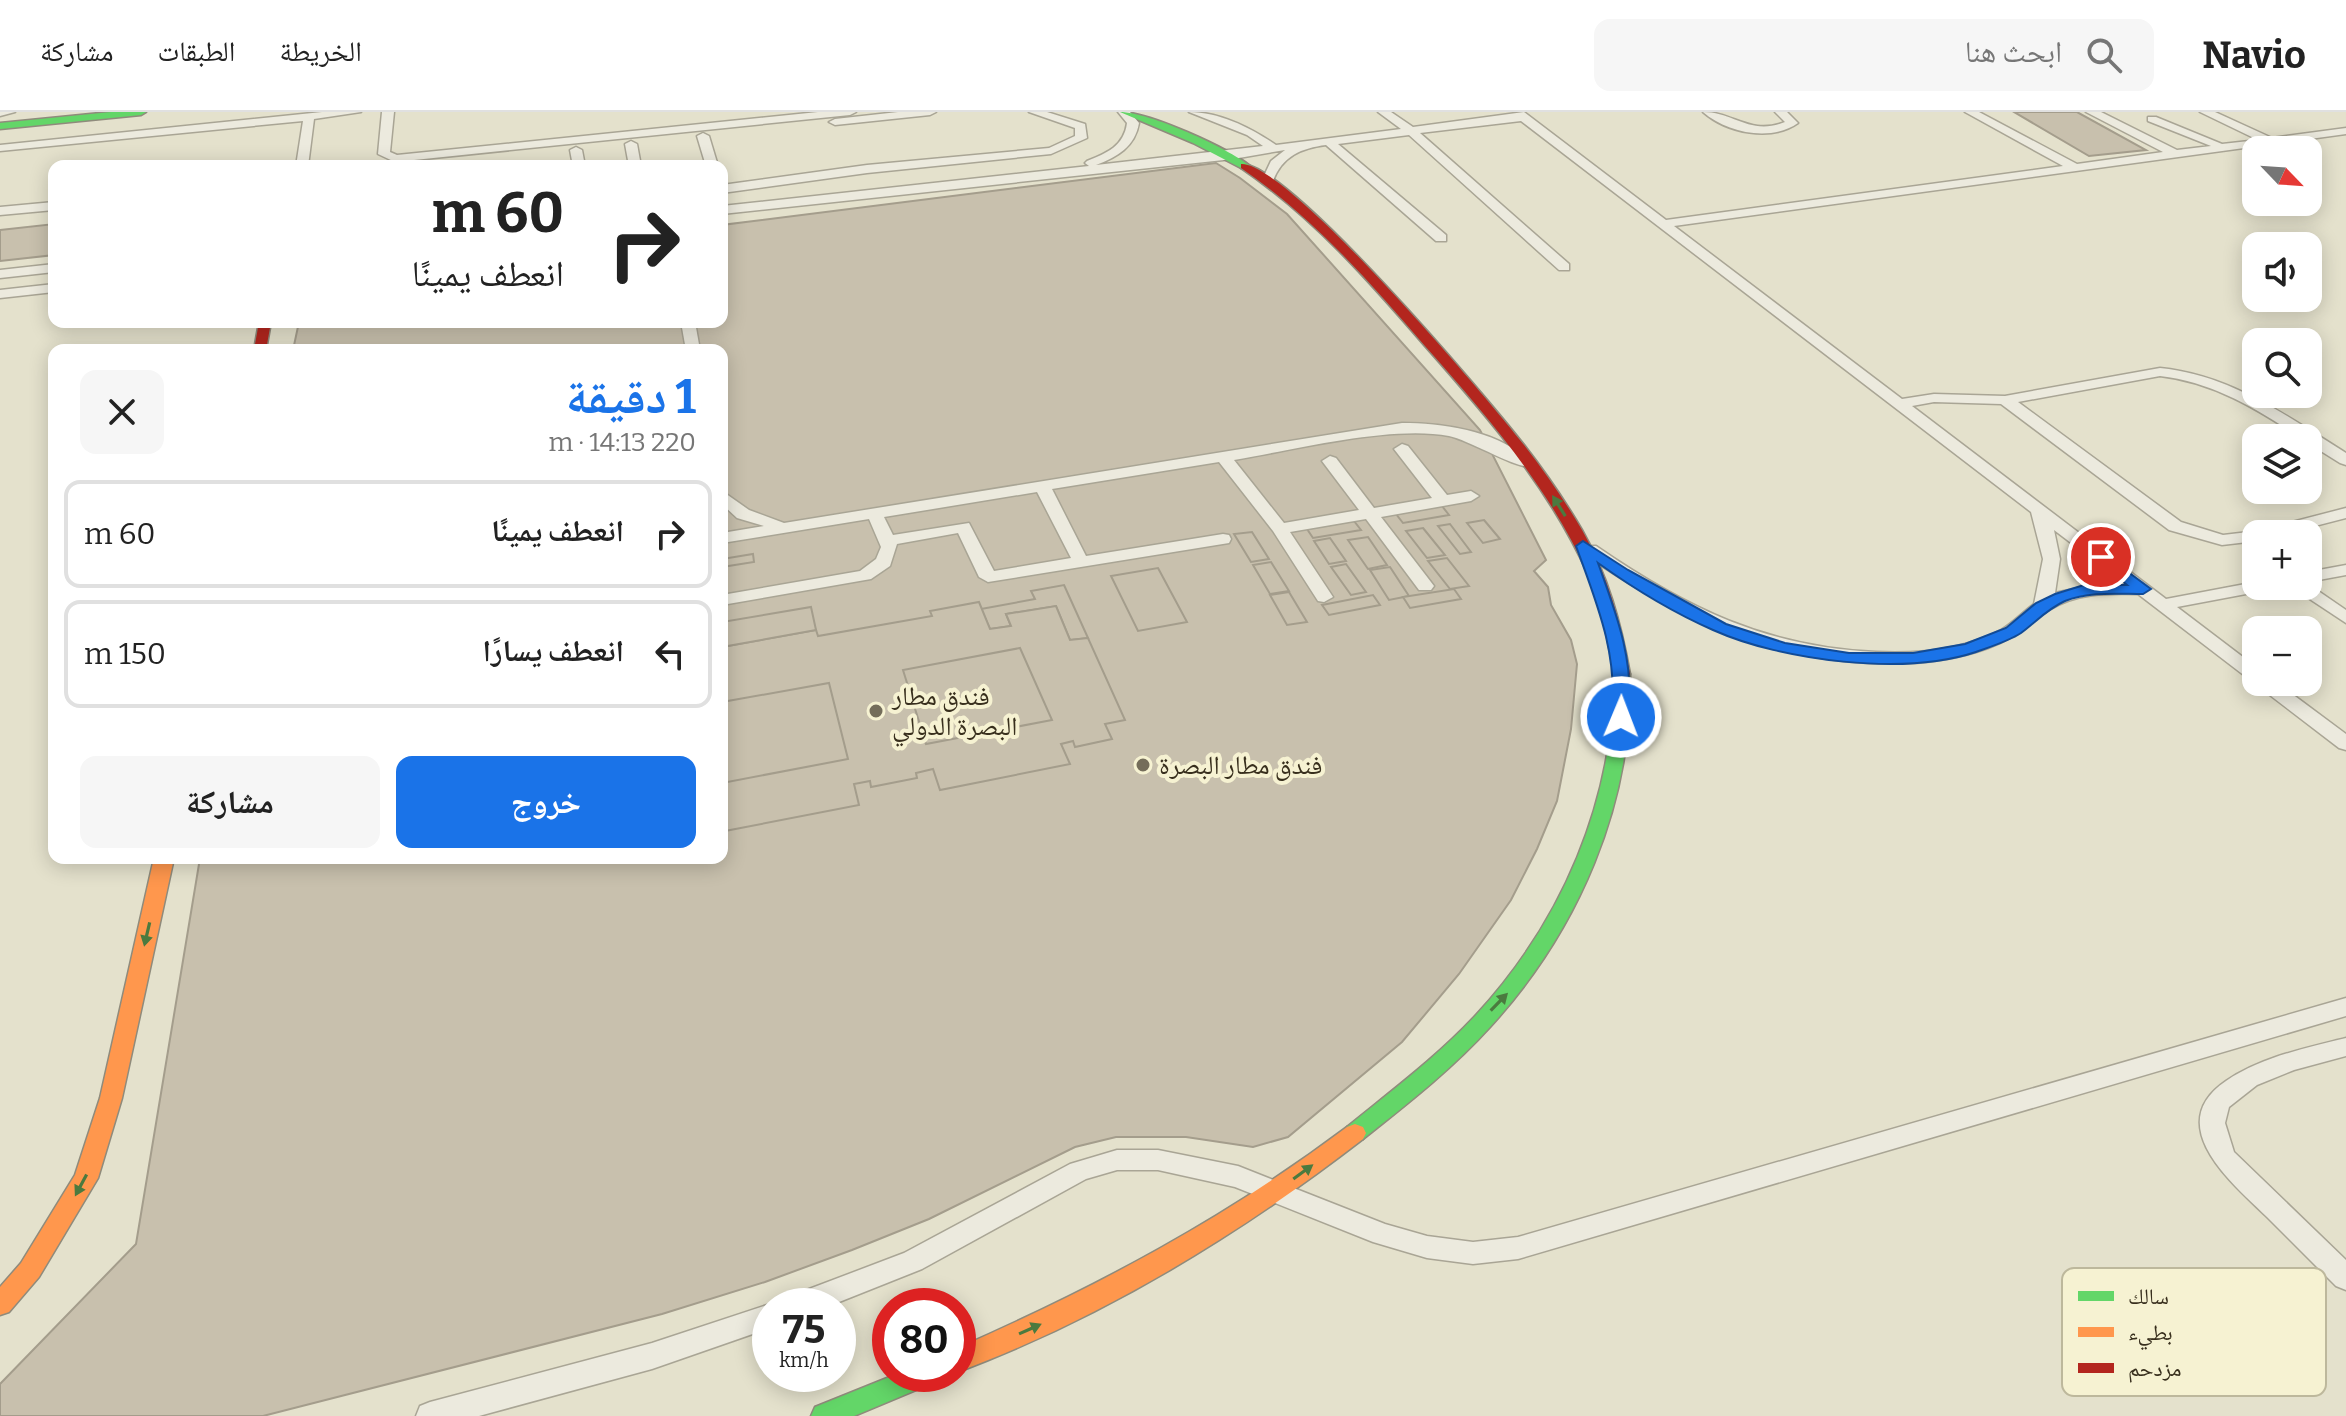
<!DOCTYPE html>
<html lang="ar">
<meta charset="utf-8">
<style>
body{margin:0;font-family:Bitter,"Noto Naskh Arabic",serif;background:#f6f6f6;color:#222;direction:rtl;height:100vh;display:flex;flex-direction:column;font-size:30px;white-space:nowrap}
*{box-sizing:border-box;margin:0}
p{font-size:26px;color:#767676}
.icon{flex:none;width:44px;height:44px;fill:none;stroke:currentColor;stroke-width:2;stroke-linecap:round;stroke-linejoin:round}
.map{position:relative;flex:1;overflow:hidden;direction:ltr}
.drawer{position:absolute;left:48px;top:232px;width:680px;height:520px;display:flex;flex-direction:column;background:#fff;border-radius:16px;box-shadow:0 4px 20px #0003;direction:rtl}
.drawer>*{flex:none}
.banner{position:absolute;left:48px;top:48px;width:680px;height:168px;border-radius:16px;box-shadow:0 4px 20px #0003;direction:rtl;background:#fff;color:#222;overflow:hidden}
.needle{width:52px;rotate:115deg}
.controls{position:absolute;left:2242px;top:24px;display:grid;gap:16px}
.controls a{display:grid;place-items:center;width:80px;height:80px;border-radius:16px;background:#fff;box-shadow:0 4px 20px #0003;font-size:40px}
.speed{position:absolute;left:752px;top:1176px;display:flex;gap:16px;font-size:40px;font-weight:700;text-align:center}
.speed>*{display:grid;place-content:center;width:104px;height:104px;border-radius:50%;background:#fff;box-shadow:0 4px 20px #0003;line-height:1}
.speed small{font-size:20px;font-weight:400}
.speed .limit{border:12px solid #d22;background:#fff;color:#111}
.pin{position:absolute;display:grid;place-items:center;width:68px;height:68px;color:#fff;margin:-34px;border:4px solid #fff;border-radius:50%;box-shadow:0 2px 8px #0007}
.me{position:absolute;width:88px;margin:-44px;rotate:1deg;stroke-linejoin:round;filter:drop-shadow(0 0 6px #0008)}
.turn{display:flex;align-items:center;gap:28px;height:168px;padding:0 32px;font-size:36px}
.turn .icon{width:104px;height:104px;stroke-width:2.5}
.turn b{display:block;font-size:56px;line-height:68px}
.round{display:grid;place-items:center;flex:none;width:84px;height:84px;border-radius:16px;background:#f6f6f6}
.head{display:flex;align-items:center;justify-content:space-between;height:136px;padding:0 32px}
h1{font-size:48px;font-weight:700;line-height:60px;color:#1a73e8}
.primary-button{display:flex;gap:16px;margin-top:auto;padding:16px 32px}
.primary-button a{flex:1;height:92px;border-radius:16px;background:#1a73e8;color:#fff;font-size:32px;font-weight:700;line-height:92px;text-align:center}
.primary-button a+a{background:#f6f6f6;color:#222}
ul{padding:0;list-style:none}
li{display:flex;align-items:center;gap:24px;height:108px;margin:0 16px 12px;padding:0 16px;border:4px solid #e0e0e0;border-radius:16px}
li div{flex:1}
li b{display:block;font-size:30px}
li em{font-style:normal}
header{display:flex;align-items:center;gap:48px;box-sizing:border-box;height:112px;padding:0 40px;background:#fff;border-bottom:2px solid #e0e0e0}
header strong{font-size:38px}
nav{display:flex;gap:44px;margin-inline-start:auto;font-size:28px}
.search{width:560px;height:72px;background:#f6f6f6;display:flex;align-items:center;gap:20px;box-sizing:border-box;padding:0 28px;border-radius:16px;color:#767676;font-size:30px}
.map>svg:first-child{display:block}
</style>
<header>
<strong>Navio</strong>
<div class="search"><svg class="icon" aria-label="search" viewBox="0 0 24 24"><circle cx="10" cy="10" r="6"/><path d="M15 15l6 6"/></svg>ابحث هنا</div>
<nav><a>الخريطة</a><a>الطبقات</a><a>مشاركة</a></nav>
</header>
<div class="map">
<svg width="2346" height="1304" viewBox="0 0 2346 1304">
<rect width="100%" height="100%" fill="#e4e1cc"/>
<g fill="#c8c0ad" stroke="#a49d8c" stroke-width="2" fill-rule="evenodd">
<polygon points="2014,0 2077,0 2146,38 2089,44"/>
<polygon points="1216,51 1240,66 1287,102 1480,318 1546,448 1534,459 1548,475 1551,493 1571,528 1577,552 1571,617 1557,689 1537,737 1511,788 1459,862 1402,930 1288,1025 1253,1035 1186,1025 1116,1025 1075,1035 929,1107 852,1138 765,1170 662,1202 263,1304 0,1304 0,1272 136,1132 200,746 722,746 722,238 293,238 299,210 722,210 722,113"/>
<polygon points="54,112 54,143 0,149 0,118"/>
<polygon points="1442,394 1449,403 1403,411 1396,402"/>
<polygon points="1484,408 1500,427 1483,431 1467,411"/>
<polygon points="1354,409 1361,418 1313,426 1307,417"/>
<polygon points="1450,412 1471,440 1460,442 1438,414"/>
<polygon points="1423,416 1445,443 1427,446 1406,419"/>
<polygon points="1252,420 1269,447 1251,450 1234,422"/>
<polygon points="1368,425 1387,453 1368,457 1348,428"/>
<polygon points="1330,426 1346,449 1329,452 1314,429"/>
<polygon points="753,442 754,450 722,455 722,447"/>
<polygon points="1447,446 1469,474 1450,477 1428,449"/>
<polygon points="1271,450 1289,479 1270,482 1253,453"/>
<polygon points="1346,452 1366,480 1351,483 1331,455"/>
<polygon points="1390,455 1409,484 1389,488 1370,458"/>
<polygon points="1158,456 1187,510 1138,519 1111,464"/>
<polygon points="1064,473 1088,526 1070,528 1056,494 1006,502 1011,514 990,517 981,497 1035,487 1031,479"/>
<polygon points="1454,477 1461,487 1410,496 1403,485"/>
<polygon points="1289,480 1307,510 1287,513 1270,483"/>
<polygon points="1373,483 1380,493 1329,503 1322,493"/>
<path d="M979,490L990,517L1011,514L1006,502L1056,494L1070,528L1088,526L1125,608L1105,612L1112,627L1075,635L1073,629L1061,632L1070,652L940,678L933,657L916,661L917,666L871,675L870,669L854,672L859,693L725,719L722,671L848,647L829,571L722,590V535L816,518L818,524L932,504L930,499ZM1020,536L1052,608L926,632L903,558Z"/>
<polygon points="811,495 816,518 722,535 722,510"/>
</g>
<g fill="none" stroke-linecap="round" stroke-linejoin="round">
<defs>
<g id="lane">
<polygon points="0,0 15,0 0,4"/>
<polygon points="322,0 361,0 314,7 308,54 296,54 303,9 0,39 0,33"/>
<polygon points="382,0 394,0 390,40 397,43 818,0 856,0 850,3 395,50 378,42"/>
<polygon points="898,0 936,0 930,3 835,13 829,10 835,7"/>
<polygon points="1029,0 1047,0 1085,12 1087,26 1051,42 867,61 722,81 722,73 867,53 1049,36 1075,24 1075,16"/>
<path d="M1118,0H1130L1139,11C1135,35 1117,45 1096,53L1263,34L1247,23L1189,0C1220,0 1251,16 1276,33L1401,17L1378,0H1391L1413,15L1524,0L1666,108L2063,54L1965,0H1979L2077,52L2163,40L2086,0H2101L2177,38L2211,34L2148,9V5H2156L2222,32L2258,28L2200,0H2215L2272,26L2346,16V22L1674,114L1902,287L1934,282L2005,284L2160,256C2231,263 2287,304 2346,341V353L2340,351L2308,331V326H2301C2257,297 2213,270 2160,264L2018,290L2181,410L2223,423L2257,419L2346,396V406L2284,422H2256V429L2222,433L2169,418L2001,292L1934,290L1912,294L2166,487L2256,470V474H2271L2262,479L2177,495L2256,555V570H2276L2346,622V638L2339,636L2138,482C2107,481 2076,481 2049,498C2026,512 2017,526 1988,536C1950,550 1909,553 1869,551C1761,546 1671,502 1584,442L1581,438L1584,434H1596C1686,496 1766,535 1876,540C1918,542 1963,538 2001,518C2013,511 2023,500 2034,492L2043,447L2031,400L1521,9L1420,21L1569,152V158H1559L1409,23L1338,32L1446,123V129H1436L1326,33C1302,36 1282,44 1273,69L1269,70L1263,66L1271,49L1285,38L1233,47L722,102V94L1089,54L1085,51L1087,49C1107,41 1124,34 1127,11ZM2054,418L2124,471L2092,473L2055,481L2060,447Z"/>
<path d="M1703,0C1734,0 1750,24 1785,10L1775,0H1787L1798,11C1771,30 1727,21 1703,0Z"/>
<polygon points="703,21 709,24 718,54 706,54 697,24"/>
<polygon points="631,29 637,32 641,54 629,54 625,32"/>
<polygon points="576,35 582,38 585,54 573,54 570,38"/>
<polygon points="54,90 54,98 0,103 0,95"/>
<polygon points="54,152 54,160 0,166 0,158"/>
<polygon points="54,172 54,180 0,186 0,178"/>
<polygon points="681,210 695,210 700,238 686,238"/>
<path d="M1402,311C1443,311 1501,319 1531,351L1529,354C1517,357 1469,328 1449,324C1391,313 1294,338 1234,348L1284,411L1359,398L1322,349L1330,344L1336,346L1374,396L1432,386L1394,337L1402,332L1408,334L1447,383L1471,379L1479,384L1471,389L1381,405L1434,474L1431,478H1419L1366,407L1290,420L1333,485L1324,490L1318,489L1273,419L1219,350L1052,377L1086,444L1223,422L1229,423L1231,427L1229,431L988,470L979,465L958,421L897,432L890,454L871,467L722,493V483L860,459L876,447L881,435L869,407L722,431V421L764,414L737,406L722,392V379L749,398L784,411ZM1037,380L1071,446L994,459L969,411L893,423L884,405Z"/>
<polygon points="2346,453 2346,463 2308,470 2308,460"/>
<polygon points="2308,472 2346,498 2346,511 2290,474"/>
<polygon points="2346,886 2346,904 1518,1147 1473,1152 1427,1146 1373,1130 1235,1075 1158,1058 1117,1058 1086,1067 922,1157 829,1194 784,1194 788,1185 904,1141 1070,1052 1117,1038 1158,1038 1238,1054 1385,1112 1427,1124 1473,1130 1518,1125"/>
<path d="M2346,926V944L2294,958L2257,973L2229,995L2225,1011L2234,1040L2346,1148V1178L2336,1174C2313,1151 2290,1128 2267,1105C2233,1072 2161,1013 2226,969C2261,945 2306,936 2346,926Z"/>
<polygon points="770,1192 776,1194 770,1194 770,1216 652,1257 479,1304 416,1304 420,1294 430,1290 652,1231"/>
</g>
<g id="fast">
<polygon points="111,0 146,0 141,3 0,17 0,11"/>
<path d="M1120,0C1149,0 1228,36 1250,54L1241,56L1193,31Z"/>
<path d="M1622,557L1630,562C1633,692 1578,819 1490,915C1452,957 1407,992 1363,1027L1355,1030L1347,1027L1344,1021L1347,1015C1391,979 1437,945 1476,903C1562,810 1614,689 1614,562Z"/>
<polygon points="897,1262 939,1262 935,1270 854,1304 811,1304 815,1295"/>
</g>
<g id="slow">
<polygon points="154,746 174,746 122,986 98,1066 39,1165 9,1200 0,1203 0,1175 21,1151 75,1063 100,986"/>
<path d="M1355,1012L1363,1015L1366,1021L1363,1027C1240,1122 1104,1205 958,1260V1236C1097,1175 1226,1106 1347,1015Z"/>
</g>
<g id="jam">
<path d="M1241,52C1287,49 1489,288 1524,333C1545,360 1565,389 1582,418C1608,464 1621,511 1630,562L1628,566H1616L1614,562C1608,528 1602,494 1588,462C1549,375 1487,304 1425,234C1369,169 1313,105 1241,56Z"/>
<polygon points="259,210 271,210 266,238 254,238"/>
</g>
</defs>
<use href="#lane" stroke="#a9a595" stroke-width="3"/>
<use href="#fast" stroke="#8f8b7c" stroke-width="3"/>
<use href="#slow" stroke="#8f8b7c" stroke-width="3"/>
<use href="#jam" stroke="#8f8b7c" stroke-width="3"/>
<use href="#lane" fill="#eceade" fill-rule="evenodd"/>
<use href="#fast" fill="#63d668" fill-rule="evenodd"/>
<use href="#slow" fill="#ff974d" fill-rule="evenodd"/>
<use href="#jam" fill="#b3261e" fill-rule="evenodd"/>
</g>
<defs><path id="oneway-solid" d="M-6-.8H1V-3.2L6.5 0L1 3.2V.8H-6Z" transform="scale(2)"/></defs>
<g fill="#4b7a3f">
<use href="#oneway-solid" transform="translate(1559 394) rotate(-122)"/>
<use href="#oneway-solid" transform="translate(147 822) rotate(103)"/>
<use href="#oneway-solid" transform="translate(1499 890) rotate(-46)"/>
<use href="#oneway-solid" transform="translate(1303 1060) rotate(-36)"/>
<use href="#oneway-solid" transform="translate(81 1073) rotate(118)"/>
<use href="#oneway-solid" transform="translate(1030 1217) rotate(-24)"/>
</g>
<path fill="#1a73e8" stroke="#114b97" stroke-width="2" d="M1583,429L1628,458L1726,512L1785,531L1849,541H1913L1965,532L2006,516L2036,491L2055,482L2084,473H2127L2096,448L2093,445L2101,440L2151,477L2143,482C2118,482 2089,479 2065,489C2047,497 2036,510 2021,521C2009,529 1990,535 1976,540C1904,564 1782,549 1713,518C1674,501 1633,476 1598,451C1617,504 1634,547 1629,605L1621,610L1612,605C1618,541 1597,492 1576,434Z"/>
<g fill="#746d5a" stroke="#f6f2d2" stroke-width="3">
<circle cx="876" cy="599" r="8"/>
<circle cx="1143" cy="653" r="8"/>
</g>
<g text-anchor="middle" stroke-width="8" stroke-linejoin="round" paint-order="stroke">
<g font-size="26" fill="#382f1d" stroke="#f6f2d2" text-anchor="start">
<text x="892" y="593">فندق مطار<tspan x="892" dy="30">البصرة الدولي</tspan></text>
<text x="1159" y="662">فندق مطار البصرة</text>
</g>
</g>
<rect x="2062" y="1156" width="264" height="128" rx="12" fill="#f6f2d2" stroke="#bdb89c" stroke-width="2"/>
<rect x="2078" y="1179" width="36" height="10" fill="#63d668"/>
<rect x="2078" y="1215" width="36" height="10" fill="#ff974d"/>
<rect x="2078" y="1251" width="36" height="10" fill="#b3261e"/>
<g font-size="22" fill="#382f1d">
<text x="2128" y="1192">سالك</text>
<text x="2128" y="1228">بطيء</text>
<text x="2128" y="1264">مزدحم</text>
</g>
</svg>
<div class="controls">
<a><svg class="needle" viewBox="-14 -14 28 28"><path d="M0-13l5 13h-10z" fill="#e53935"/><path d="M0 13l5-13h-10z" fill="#767676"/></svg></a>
<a><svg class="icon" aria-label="sound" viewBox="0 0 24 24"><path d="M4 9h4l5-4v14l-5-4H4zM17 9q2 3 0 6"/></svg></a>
<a><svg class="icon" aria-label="search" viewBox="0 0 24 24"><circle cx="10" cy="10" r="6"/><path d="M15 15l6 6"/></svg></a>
<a><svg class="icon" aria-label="layers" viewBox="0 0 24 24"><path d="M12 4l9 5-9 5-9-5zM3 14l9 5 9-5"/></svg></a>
<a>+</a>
<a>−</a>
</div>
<div class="speed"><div>75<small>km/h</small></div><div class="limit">80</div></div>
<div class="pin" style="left:2101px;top:445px;background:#d93025"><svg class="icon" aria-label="arrive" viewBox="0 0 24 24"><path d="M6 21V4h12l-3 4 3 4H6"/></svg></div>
<svg class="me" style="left:1621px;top:605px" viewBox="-20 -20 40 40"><circle r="17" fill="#1a73e8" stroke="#fff" stroke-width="3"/><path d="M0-11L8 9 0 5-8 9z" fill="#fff"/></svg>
<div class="banner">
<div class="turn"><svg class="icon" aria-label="right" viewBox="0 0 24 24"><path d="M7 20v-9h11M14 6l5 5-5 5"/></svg><div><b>60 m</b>انعطف يمينًا</div></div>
</div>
<section class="drawer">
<div class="head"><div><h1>1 دقيقة</h1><p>220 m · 14:13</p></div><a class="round"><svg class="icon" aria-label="close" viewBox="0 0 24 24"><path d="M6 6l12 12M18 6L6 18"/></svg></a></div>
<ul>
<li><svg class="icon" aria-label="right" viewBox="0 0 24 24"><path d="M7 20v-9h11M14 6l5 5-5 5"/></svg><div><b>انعطف يمينًا</b></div><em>60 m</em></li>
<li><svg class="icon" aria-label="left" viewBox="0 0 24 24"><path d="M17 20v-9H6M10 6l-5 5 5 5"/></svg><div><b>انعطف يسارًا</b></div><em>150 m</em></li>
</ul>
<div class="primary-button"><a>خروج</a><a>مشاركة</a></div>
</section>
</div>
